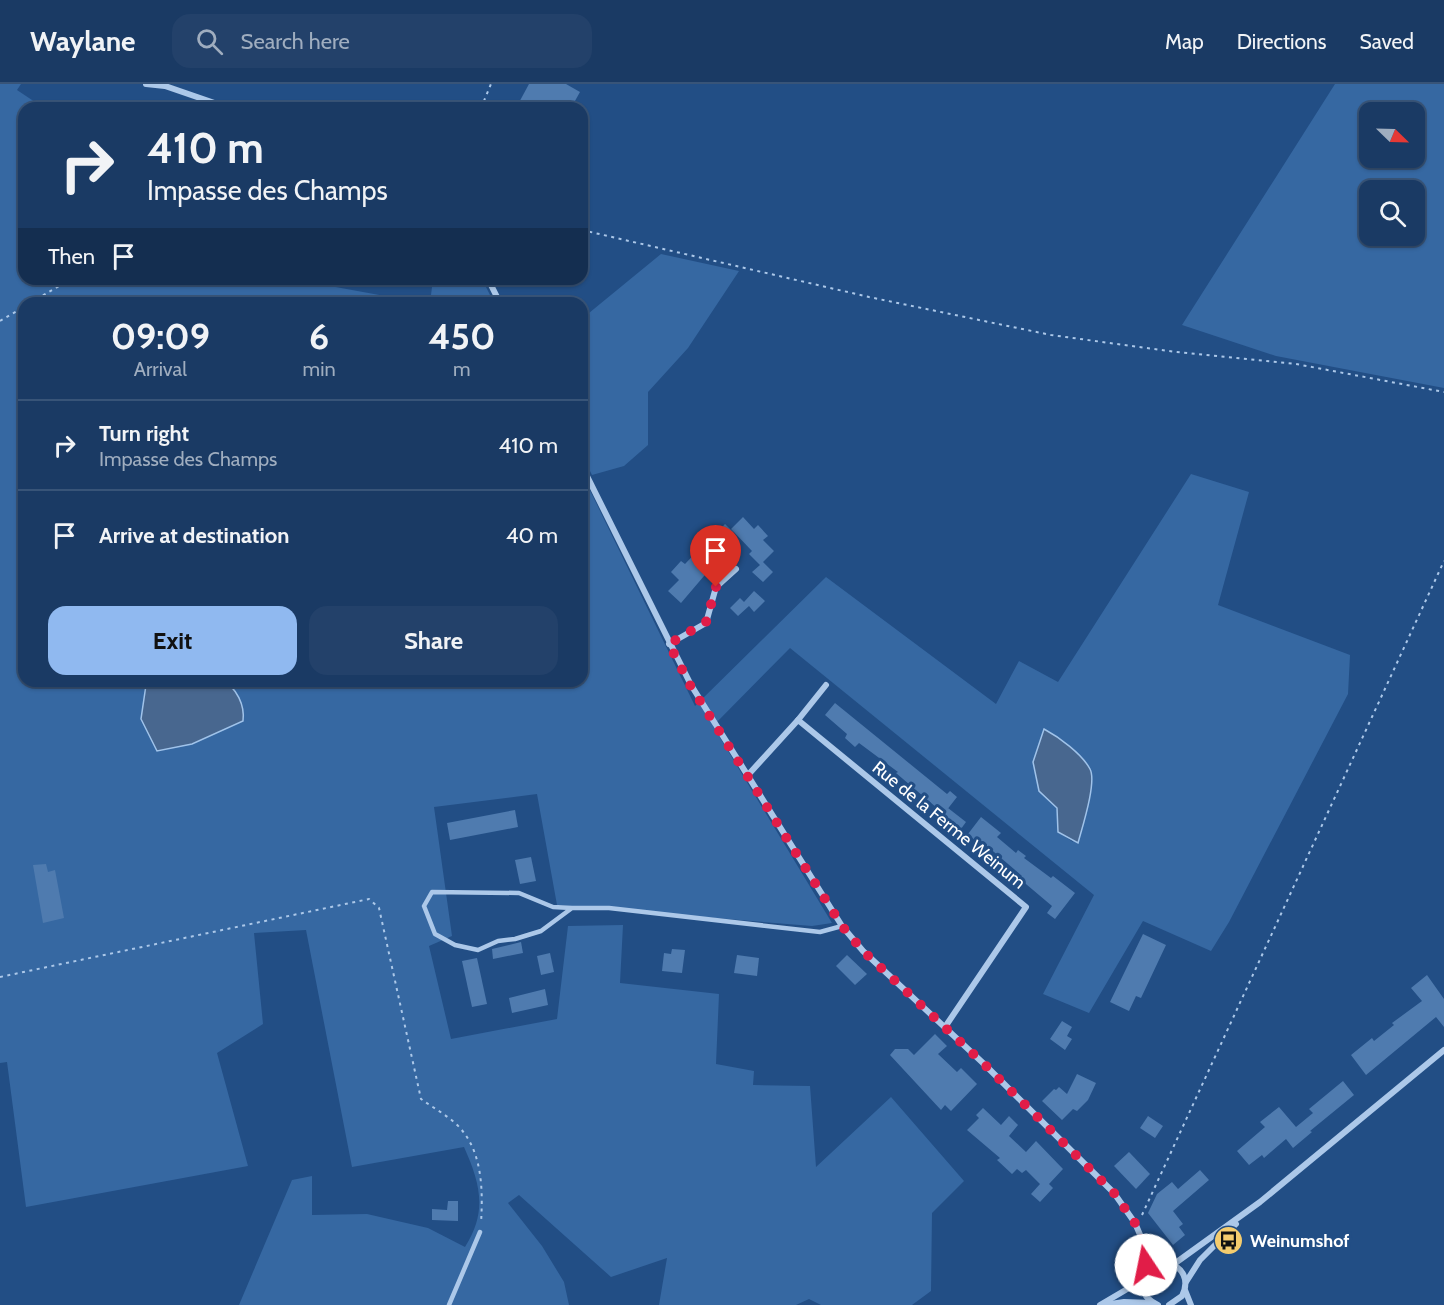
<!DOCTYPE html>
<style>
body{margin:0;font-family:Cabin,sans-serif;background:#23416a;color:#f1f3f6;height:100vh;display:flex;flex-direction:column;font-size:22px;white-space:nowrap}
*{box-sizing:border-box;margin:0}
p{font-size:20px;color:#9fadbf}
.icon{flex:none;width:33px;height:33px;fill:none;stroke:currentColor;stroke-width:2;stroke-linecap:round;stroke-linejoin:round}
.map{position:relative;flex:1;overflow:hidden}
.details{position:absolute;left:18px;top:213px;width:570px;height:390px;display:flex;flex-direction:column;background:#1a3a64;border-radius:18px;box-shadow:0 2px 4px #0004,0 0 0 2px #385478}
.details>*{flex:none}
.banner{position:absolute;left:18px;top:18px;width:570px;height:183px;border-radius:18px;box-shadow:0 2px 4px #0004,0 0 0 2px #385478;background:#1a3a64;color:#f1f3f6;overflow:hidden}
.needle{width:39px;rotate:113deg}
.controls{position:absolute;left:1359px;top:18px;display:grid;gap:12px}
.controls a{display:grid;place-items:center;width:66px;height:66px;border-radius:12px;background:#1a3a64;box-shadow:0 2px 4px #0004,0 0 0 2px #385478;font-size:30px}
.pin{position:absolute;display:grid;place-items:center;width:51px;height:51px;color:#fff;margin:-62px -26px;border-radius:50% 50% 50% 0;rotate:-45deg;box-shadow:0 0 6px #0007}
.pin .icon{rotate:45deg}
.me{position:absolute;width:66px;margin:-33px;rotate:349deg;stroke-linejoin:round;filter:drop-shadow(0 0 4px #0008)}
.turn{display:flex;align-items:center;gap:21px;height:126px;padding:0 30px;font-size:27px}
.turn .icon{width:78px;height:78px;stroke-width:2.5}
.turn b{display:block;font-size:42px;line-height:51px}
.then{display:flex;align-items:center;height:57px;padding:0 30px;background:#0003;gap:12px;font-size:22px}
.eta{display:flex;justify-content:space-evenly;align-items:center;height:102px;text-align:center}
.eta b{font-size:36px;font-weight:700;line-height:42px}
.action{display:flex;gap:12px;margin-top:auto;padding:12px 30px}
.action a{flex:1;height:69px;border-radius:18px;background:#90b9f0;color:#111;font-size:24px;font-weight:700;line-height:69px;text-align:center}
.action a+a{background:#23416a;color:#f1f3f6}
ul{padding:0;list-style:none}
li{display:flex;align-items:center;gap:18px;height:90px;padding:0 30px;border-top:2px solid #385478}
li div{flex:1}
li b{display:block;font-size:22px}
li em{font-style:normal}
header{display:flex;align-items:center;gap:36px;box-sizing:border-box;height:84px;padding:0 30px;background:#1a3a64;border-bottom:2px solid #385478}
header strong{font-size:28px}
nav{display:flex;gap:33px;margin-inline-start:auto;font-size:21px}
.search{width:420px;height:54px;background:#23416a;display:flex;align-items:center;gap:15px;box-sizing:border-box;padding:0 21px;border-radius:18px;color:#9fadbf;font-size:22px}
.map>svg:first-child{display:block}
</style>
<header>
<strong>Waylane</strong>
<div class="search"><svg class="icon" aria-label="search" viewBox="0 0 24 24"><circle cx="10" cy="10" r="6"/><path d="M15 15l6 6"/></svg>Search here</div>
<nav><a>Map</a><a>Directions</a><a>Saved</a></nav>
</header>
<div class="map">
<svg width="1444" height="1221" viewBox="0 0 1444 1221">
<rect width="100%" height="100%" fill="#224e85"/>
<g fill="#3668a2" fill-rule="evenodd">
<path d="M0,0H21L17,6L44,24H24V195H292L423,219H24V597H149L146,601L237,610L221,597H582V390L695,622L826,493L996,620L1019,577L1058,598L1191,390L1249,408L1218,521L1350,571L1348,610L1229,838L1211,867L1143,837L1089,929L1043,910L1094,811L790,564L713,642L832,839L812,842L557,821L537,710L434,723L452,852L429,862L451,955L557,935L568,842L623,841L620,899L719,910L716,980L754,987L753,1001L810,1002L816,1083L891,1013L964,1097L932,1129L931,1207L912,1221H821L809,1215L796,1221H659L667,1174L611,1193L519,1111L508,1119L542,1162L564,1198L569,1221H239L292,1096L312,1092V1131L367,1130L428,1144L465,1163C488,1127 480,1099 464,1063L352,1083L306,846L254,849L263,940L217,969L248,1082L26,1123L7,978L0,979ZM1045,645L1073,758L1058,748L1057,724L1039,707L1033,678Z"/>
<path d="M1335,0H1444V304L1276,272L1182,241ZM1370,28H1414V74H1370ZM1414,106V152H1370V106Z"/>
<polygon points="661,170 739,187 688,264 648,308 648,361 624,382 592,391 582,371 582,253 589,229"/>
<polygon points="433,195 482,195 494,219 430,219"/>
</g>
<g fill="#48678f" stroke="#a0c3ea" stroke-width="1.5">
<path d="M149,597C162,597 213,594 222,597C237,603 245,622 243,637L192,660L157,667L141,635L146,601Z"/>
<path d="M1044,645C1059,653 1082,670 1090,685C1097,698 1082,744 1078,759L1058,748L1057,724L1039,707L1033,678Z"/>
</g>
<g fill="#4f7baf">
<polygon points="529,0 566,0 580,8 571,24 516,24"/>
<polygon points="743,433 754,445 758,441 768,452 763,456 774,467 763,478 773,488 763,498 752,488 760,481 749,470 752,467 731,445"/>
<polygon points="725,440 733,448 714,466 721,472 681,519 668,507 679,496 671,488 681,477 685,480 706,458 704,456 714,445 718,448"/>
<polygon points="754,507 765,517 754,528 749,522 738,532 730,524 740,514 744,518"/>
<polygon points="835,619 947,710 950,707 957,713 939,736 932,731 937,724 896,689 898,688 859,659 855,663 845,654 847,650 825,631"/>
<polygon points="948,724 966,738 958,749 940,734"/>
<polygon points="515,726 518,743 450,756 447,739"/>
<polygon points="981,733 1001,749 997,753 1016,769 1018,766 1026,772 1024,774 1051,794 1053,792 1075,809 1055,835 1047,829 1052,822 1020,795 1022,792 980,756 978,759 968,750"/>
<polygon points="531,773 536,797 520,800 515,776"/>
<polygon points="46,780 48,788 55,786 64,834 43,839 33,781"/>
<polygon points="1143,850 1166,861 1141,914 1136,912 1129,927 1110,918"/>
<polygon points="521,858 523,869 493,875 492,865"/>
<polygon points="672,865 685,866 682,889 662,887 664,869 671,870"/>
<polygon points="550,869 554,888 541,891 537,872"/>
<polygon points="737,871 759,874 757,892 734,889"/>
<polygon points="847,871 867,890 855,901 836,882"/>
<polygon points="477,874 487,920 472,923 462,877"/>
<polygon points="1427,891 1444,915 1444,943 1436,933 1366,991 1351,971 1372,954 1374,957 1394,941 1392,939 1422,917 1411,904"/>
<polygon points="545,905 548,921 512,929 509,914"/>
<polygon points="1062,937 1072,943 1067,952 1072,955 1065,966 1050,955"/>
<polygon points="935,950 947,962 938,970 957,988 961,984 977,1000 951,1027 945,1021 941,1026 890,971 895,965 908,965 914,971"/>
<polygon points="1077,990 1096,999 1088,1016 1077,1027 1073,1025 1062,1036 1042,1017 1054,1005 1056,1006 1059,1003 1067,1010"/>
<polygon points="1343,997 1354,1011 1310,1047 1312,1048 1293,1064 1286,1055 1264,1074 1262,1071 1249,1081 1237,1067 1265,1043 1260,1038 1279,1023 1296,1043 1313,1029 1309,1025"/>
<polygon points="983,1024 1001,1041 1009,1032 1018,1041 1009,1052 1026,1068 1036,1057 1063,1085 1049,1100 1053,1104 1040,1118 1031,1110 1040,1100 1026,1086 1022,1089 1017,1085 1012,1090 997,1076 1000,1074 967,1046 979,1034 976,1031"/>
<polygon points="1148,1032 1163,1042 1155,1054 1140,1044"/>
<polygon points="1129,1068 1150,1090 1136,1105 1114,1082"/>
<polygon points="1200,1086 1209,1096 1173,1127 1183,1140 1179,1143 1185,1151 1173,1161 1148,1129 1157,1110 1172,1098 1178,1105"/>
<polygon points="448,1117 458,1117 458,1137 432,1136 432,1125 447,1126"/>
</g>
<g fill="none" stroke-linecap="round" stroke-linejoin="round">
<g stroke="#acc8e9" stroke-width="2" stroke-dasharray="3 4.5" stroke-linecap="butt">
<polyline points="481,24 491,0"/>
<polyline points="582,146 869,213 1051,251 1176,268 1296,280 1444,308"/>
<polyline points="30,219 71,195"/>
<polyline points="0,237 24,223"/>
<path d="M0,893L369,815L379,824L421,1015C432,1023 445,1030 455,1039C483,1064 483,1106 481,1139"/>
<polyline points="1142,1131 1444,477"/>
</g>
<g stroke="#acc8e9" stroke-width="4.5">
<polyline points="572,824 553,823 519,809 432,808 424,822 435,850 455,861 478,866 498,857 515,855 541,847 572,824 609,824 820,848 842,842"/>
<polyline points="449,1221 480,1148"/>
</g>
<g stroke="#acc8e9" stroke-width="6">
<polyline points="146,0 165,2 229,24"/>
<polyline points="488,195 500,219"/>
<polyline points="582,382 691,601 842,842 863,867 983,979 1114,1109 1135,1139 1144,1160 1146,1187"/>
<polyline points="669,560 706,539 716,503 736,485"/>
<polyline points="798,636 826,601"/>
<polyline points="748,691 798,636 1026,823 945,943"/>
<polyline points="1144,1160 1167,1178"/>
<polyline points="1174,1180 1260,1118 1444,966"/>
<polyline points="1186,1198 1200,1176 1236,1140"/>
<polyline points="1185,1206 1191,1221"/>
<polyline points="1100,1221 1134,1201 1144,1191"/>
<polyline points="1104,1221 1124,1218 1153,1219"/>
<path d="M1158,1221C1141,1214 1137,1196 1150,1183L1167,1178C1183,1183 1190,1196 1182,1212L1169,1221"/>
</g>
</g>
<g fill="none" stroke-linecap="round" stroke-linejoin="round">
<polyline stroke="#e11d48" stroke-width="10" stroke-dasharray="0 18" points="716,503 706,538 669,560 690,601 842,842 863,867 983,979 1114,1109 1135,1139 1142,1156 1146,1181"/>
</g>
<defs>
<symbol id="bus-disc" viewBox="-11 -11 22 22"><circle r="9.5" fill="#f4cc6e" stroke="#224e85"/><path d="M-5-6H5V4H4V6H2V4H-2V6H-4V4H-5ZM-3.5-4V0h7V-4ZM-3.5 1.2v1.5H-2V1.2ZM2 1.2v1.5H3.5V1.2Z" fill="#111"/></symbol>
</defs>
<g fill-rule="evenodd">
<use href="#bus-disc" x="1212" y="1140" width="33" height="33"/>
</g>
<g text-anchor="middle" stroke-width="6" stroke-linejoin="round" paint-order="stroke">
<g font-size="18" fill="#fff" stroke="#224e85">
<text transform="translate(949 741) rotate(39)" y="6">Rue de la Ferme Weinum</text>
</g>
<g font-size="18" font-weight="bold" fill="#fff" stroke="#224e85" text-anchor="start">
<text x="1250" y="1163">Weinumshof</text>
</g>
</g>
</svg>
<div class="controls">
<a><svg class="needle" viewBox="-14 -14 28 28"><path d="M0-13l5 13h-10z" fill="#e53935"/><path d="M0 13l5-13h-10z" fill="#9fadbf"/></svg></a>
<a><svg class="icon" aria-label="search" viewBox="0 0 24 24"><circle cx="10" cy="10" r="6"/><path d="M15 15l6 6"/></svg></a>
</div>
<div class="pin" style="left:716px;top:503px;background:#d93025"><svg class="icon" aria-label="arrive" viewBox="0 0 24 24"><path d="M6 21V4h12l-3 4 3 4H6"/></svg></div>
<svg class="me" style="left:1146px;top:1181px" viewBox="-20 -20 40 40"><circle r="19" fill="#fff"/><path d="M0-13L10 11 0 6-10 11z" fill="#e11d48"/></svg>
<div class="banner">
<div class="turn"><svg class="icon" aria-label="right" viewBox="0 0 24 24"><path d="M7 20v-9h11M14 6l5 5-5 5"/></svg><div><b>410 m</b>Impasse des Champs</div></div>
<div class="then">Then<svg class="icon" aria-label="arrive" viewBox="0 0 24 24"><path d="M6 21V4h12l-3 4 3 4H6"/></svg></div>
</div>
<section class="details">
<div class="eta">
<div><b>09:09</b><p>Arrival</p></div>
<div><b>6</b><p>min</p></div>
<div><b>450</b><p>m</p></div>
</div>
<ul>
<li><svg class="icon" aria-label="right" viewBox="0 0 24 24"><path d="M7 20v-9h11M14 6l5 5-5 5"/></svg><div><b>Turn right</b><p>Impasse des Champs</p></div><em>410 m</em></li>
<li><svg class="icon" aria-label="arrive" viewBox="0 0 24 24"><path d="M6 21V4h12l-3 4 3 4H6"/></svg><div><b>Arrive at destination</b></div><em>40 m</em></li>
</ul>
<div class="action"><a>Exit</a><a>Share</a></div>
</section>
</div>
